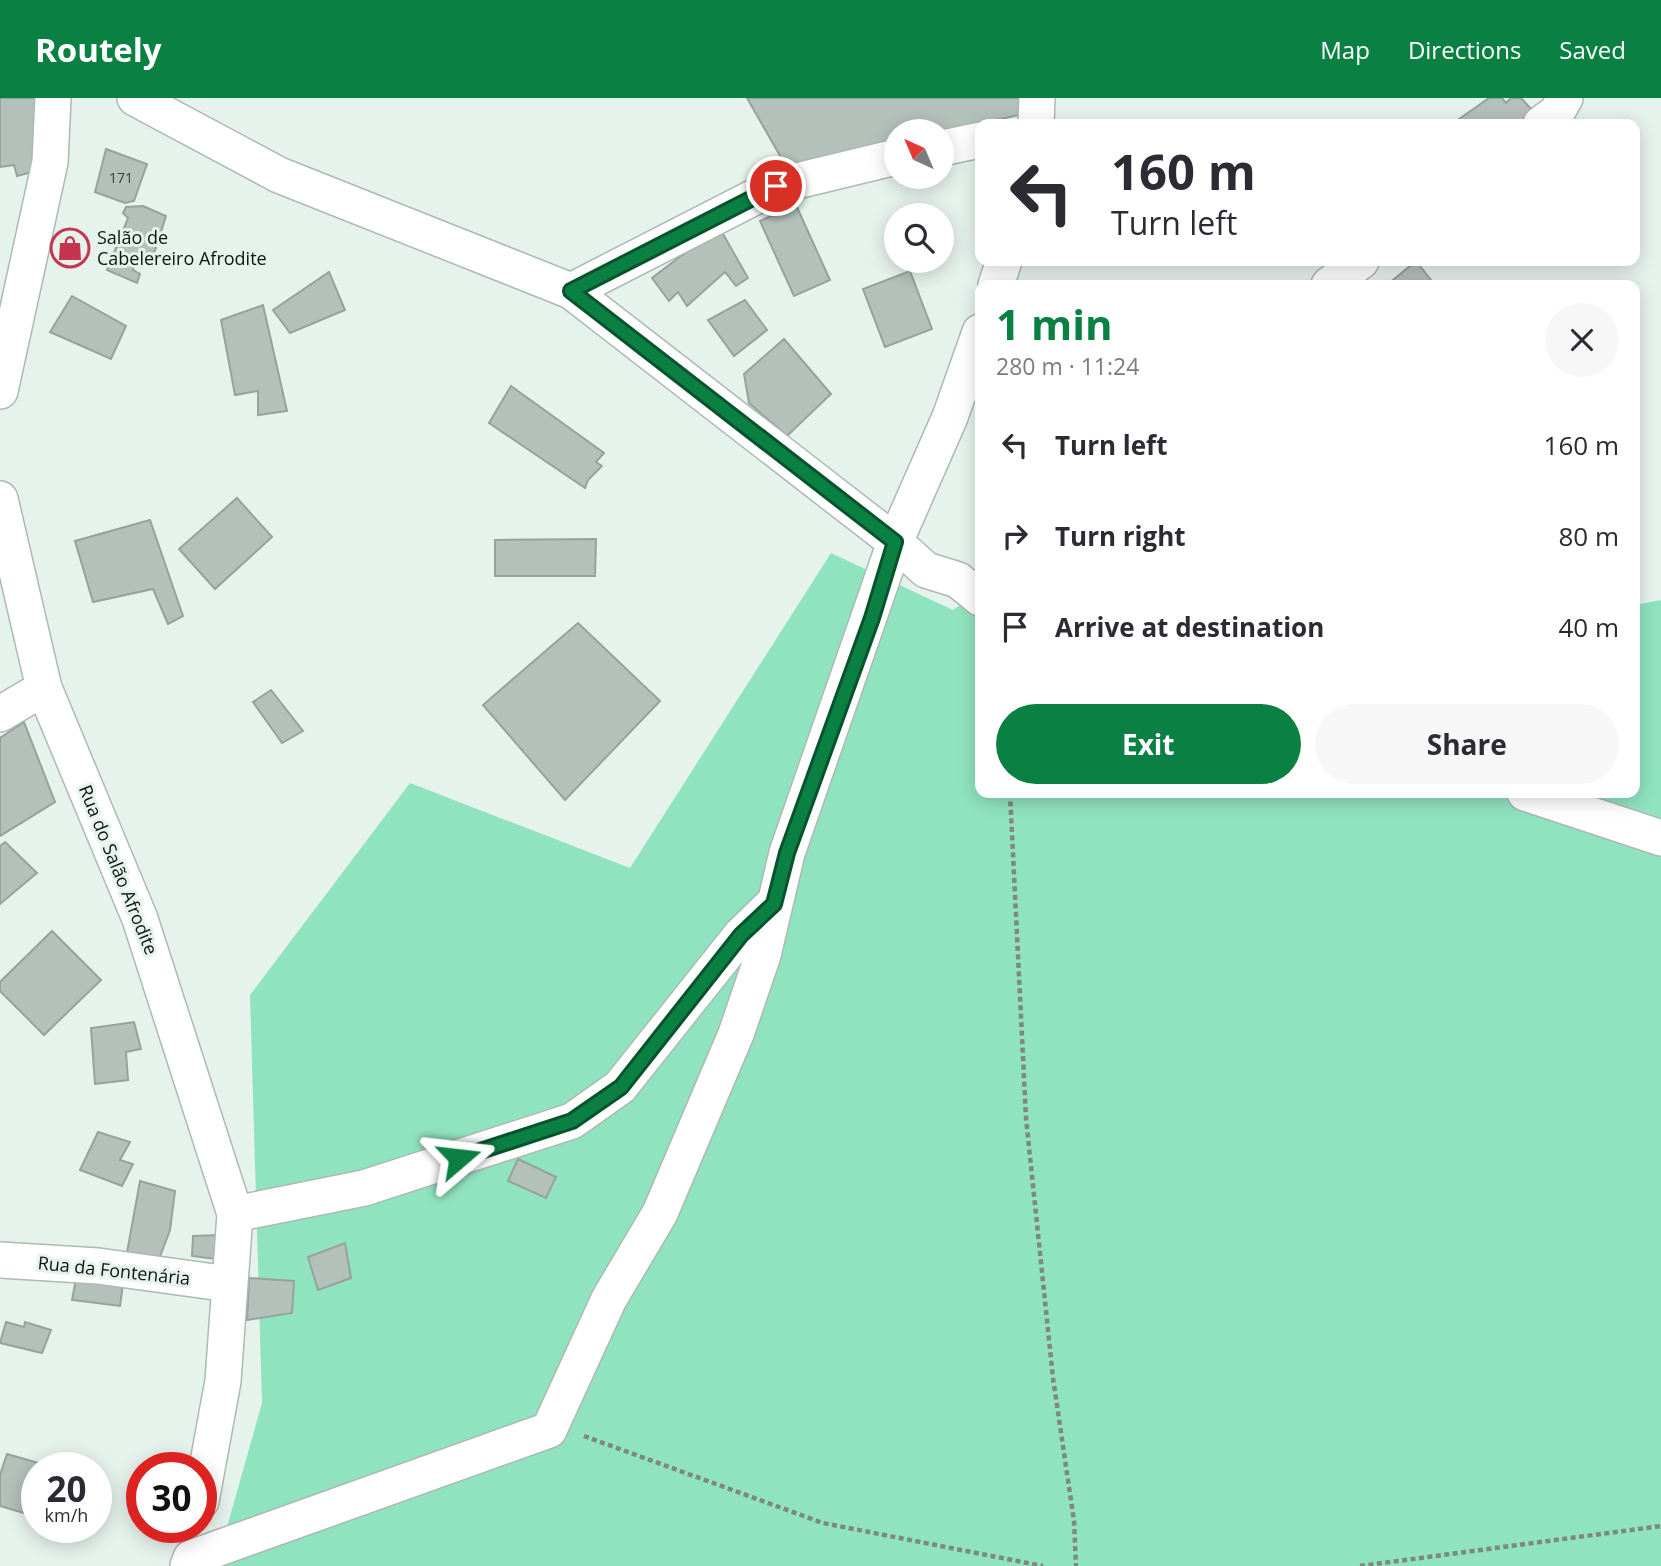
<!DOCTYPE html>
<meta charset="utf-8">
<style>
body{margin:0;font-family:"Open Sans",sans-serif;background:#f7f7f7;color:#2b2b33;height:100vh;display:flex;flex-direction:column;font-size:26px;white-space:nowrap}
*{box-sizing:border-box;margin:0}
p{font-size:23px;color:#7c7c81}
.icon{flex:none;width:38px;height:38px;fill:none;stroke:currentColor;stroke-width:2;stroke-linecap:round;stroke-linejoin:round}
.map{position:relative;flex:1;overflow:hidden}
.side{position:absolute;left:975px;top:182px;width:665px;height:518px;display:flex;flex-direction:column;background:#fff;border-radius:14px;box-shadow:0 4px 18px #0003}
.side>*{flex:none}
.top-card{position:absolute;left:975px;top:21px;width:665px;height:147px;border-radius:14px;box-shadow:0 4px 18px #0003;background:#fff;color:#2b2b33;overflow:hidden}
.needle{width:46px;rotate:316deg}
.controls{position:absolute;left:884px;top:21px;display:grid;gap:14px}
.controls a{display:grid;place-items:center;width:70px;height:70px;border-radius:50%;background:#fff;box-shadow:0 4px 18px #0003;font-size:35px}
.speed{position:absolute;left:21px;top:1354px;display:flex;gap:14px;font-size:35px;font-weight:700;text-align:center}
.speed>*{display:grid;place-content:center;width:91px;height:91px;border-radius:50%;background:#fff;box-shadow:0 4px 18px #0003;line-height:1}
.speed small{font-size:18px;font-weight:400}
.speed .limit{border:10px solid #d22;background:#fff;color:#111}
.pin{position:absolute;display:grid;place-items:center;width:60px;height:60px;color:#fff;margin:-30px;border:4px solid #fff;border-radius:50%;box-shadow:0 2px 7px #0007}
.me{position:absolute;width:77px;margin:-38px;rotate:73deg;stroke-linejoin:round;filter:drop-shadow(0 0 5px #0008)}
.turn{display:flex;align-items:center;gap:24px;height:147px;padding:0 21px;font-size:32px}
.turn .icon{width:91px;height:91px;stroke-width:2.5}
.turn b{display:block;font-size:49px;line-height:60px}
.round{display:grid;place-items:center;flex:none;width:74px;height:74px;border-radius:37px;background:#f7f7f7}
.overview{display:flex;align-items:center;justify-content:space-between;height:119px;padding:0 21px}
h1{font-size:42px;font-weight:700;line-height:52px;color:#0b8043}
.action{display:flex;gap:14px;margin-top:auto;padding:14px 21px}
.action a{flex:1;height:80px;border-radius:42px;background:#0b8043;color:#fff;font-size:28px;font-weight:700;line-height:80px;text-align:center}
.action a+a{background:#f7f7f7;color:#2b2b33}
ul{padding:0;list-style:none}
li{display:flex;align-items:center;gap:21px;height:91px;padding:0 21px}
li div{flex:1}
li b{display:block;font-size:26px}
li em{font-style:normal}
header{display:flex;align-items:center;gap:42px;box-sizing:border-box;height:98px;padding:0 35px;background:#0b8043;color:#fff}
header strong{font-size:33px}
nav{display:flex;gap:38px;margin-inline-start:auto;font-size:24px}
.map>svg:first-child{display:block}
</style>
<header>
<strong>Routely</strong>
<nav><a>Map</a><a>Directions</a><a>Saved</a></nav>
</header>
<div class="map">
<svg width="1661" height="1468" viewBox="0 0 1661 1468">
<rect width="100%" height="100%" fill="#e6f3ec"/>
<polygon fill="#90e3bf" points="831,455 953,512 980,493 980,695 1634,695 1635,507 1661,502 1661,1468 216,1468 262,1305 250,897 410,685 630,770"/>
<g fill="#b4c0ba" stroke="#96a29c" stroke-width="2">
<polygon points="0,0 38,0 40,72 17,78 14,67 0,69"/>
<polygon points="747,0 1022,0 1024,16 942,34 896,33 896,44 786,68"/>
<polygon points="1489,0 1502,0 1506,5 1511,0 1521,0 1534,14 1516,26 1452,26"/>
<polygon points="106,51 147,66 134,103 125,105 95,94"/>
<polygon points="796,107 830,182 794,198 760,123"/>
<polygon points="143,108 166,118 153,159 146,155 142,163 136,161 133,172 140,176 137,185 107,172 128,120 123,115 126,109"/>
<polygon points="719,129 748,180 736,188 725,174 687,208 678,194 669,203 652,180"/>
<polygon points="66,132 86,140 72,168 54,161"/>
<polygon points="1416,163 1435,187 1387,187"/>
<polygon points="910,173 932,231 885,249 863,191"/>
<polygon points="329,174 345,212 290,235 273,212"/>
<polygon points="72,198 126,228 111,261 50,234"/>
<polygon points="745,202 767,232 734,258 708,222"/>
<polygon points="263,207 287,313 258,317 258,293 235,297 221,222"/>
<polygon points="784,241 831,296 787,338 749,305 744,276"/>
<polygon points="511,288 604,355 596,364 602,368 588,382 585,390 489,325"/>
<polygon points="237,400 272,439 215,491 179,451"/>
<polygon points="150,422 183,518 168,526 153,491 93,504 75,443"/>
<polygon points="596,441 595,478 495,478 495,442"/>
<polygon points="578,525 660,603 565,702 483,607"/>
<polygon points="271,592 303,633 282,645 253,604"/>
<polygon points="24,624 55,704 0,738 0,640"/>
<polygon points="5,744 37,775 0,806 0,748"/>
<polygon points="52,833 101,882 44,937 0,893 0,884"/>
<polygon points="134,924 141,951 126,954 128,982 95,986 91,930"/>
<polygon points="98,1034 130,1044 120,1062 133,1066 122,1088 80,1072"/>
<polygon points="518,1061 556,1079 546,1100 508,1083"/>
<polygon points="140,1083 175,1093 170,1132 158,1164 126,1160"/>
<polygon points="219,1137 215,1161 192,1158 193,1138"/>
<polygon points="345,1145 351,1180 318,1192 308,1159"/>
<polygon points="249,1180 294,1183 292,1215 247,1222"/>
<polygon points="76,1181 123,1186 120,1208 72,1202"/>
<polygon points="6,1224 24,1229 25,1224 51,1232 42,1255 0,1245"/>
<polygon points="7,1356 56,1370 37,1370 37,1419 0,1408 0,1377"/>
</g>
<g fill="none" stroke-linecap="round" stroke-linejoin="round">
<defs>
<g id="street">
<polyline points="135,0 279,77 571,193 895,444 926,472 958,482 980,500"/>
<polyline points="1036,26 1037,0"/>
<polyline points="1541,26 1557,14 1565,0"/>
<polyline points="942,50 980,42"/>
<polyline points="996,187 1004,163"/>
<polyline points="1329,187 1361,163"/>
<polyline points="571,193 776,88 896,59"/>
<polyline points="0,293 50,64 53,0"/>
<polyline points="0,401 44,590 140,821 235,1116 223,1283 201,1403"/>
<polyline points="0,616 44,590"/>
<polyline points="1525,695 1661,740"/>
<polyline points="235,1116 364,1090 572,1023 620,989 741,837 773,806"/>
<polyline points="0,1162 98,1168 229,1186"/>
<polyline points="188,1468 191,1460 549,1332 609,1201 660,1115 736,936 763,857 787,755 895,444 950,319 980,234"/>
</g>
</defs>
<use href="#street" stroke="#adb9b3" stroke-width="38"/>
<g stroke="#7e8782" stroke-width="4.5" stroke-dasharray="5 3.5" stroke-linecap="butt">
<polyline points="1010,695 1026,1020 1053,1280 1074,1423 1076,1468"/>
<polyline points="584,1338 823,1425 1043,1468"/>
<polyline points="1360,1468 1661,1428"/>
</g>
<use href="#street" stroke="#fff" stroke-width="35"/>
</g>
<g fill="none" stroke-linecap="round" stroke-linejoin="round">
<defs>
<polyline id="route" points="459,1060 572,1023 621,989 741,837 774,806 787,755 872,520 895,444 571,193 776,88"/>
</defs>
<use href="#route" stroke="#07532c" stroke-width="18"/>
<use href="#route" stroke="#0b8043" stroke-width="12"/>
</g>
<defs>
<symbol id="shop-ring" viewBox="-11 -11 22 22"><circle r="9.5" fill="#e6f3ec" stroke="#c53450" stroke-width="1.5"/><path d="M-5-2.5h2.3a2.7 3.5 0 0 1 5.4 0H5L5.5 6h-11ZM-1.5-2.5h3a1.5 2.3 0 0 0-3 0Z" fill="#c53450"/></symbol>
</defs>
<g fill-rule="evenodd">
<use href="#shop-ring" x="48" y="128" width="44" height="44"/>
</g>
<g text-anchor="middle" stroke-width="6" stroke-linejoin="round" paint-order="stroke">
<g font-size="14" fill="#383f3c">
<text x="121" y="85">171</text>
</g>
<g font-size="18" fill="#0f1412" stroke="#e6f3ec" text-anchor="start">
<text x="97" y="146">Salão de<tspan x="97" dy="21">Cabelereiro Afrodite</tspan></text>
</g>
<g font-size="18" fill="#0f1412" stroke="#e6f3ec">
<text transform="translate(118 772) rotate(68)" y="6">Rua do Salão Afrodite</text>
<text transform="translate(114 1173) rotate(6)" y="6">Rua da Fontenária</text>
</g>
</g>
</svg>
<div class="controls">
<a><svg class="needle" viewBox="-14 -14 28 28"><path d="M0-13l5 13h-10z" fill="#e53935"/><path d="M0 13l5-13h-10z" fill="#7c7c81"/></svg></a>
<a><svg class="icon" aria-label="search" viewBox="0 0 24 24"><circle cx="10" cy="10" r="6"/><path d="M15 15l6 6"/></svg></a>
</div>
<div class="speed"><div>20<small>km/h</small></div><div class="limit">30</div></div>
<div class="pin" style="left:776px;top:88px;background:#d93025"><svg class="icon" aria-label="arrive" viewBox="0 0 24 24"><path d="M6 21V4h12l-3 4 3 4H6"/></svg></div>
<svg class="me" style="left:459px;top:1060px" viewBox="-20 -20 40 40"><path d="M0-17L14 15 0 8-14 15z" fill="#0b8043" stroke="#fff" stroke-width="4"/></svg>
<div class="top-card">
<div class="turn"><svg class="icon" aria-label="left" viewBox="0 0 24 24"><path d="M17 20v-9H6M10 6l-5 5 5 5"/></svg><div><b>160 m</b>Turn left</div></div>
</div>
<section class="side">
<div class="overview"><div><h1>1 min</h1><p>280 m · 11:24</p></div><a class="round"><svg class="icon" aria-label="close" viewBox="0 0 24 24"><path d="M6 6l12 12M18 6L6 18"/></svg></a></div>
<ul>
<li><svg class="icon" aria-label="left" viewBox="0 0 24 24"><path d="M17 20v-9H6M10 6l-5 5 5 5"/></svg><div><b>Turn left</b></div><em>160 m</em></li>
<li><svg class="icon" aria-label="right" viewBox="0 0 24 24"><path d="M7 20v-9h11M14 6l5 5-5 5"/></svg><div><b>Turn right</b></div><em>80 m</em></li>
<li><svg class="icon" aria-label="arrive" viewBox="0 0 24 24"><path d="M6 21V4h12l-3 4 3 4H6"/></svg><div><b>Arrive at destination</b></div><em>40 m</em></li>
</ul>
<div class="action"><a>Exit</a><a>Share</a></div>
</section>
</div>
